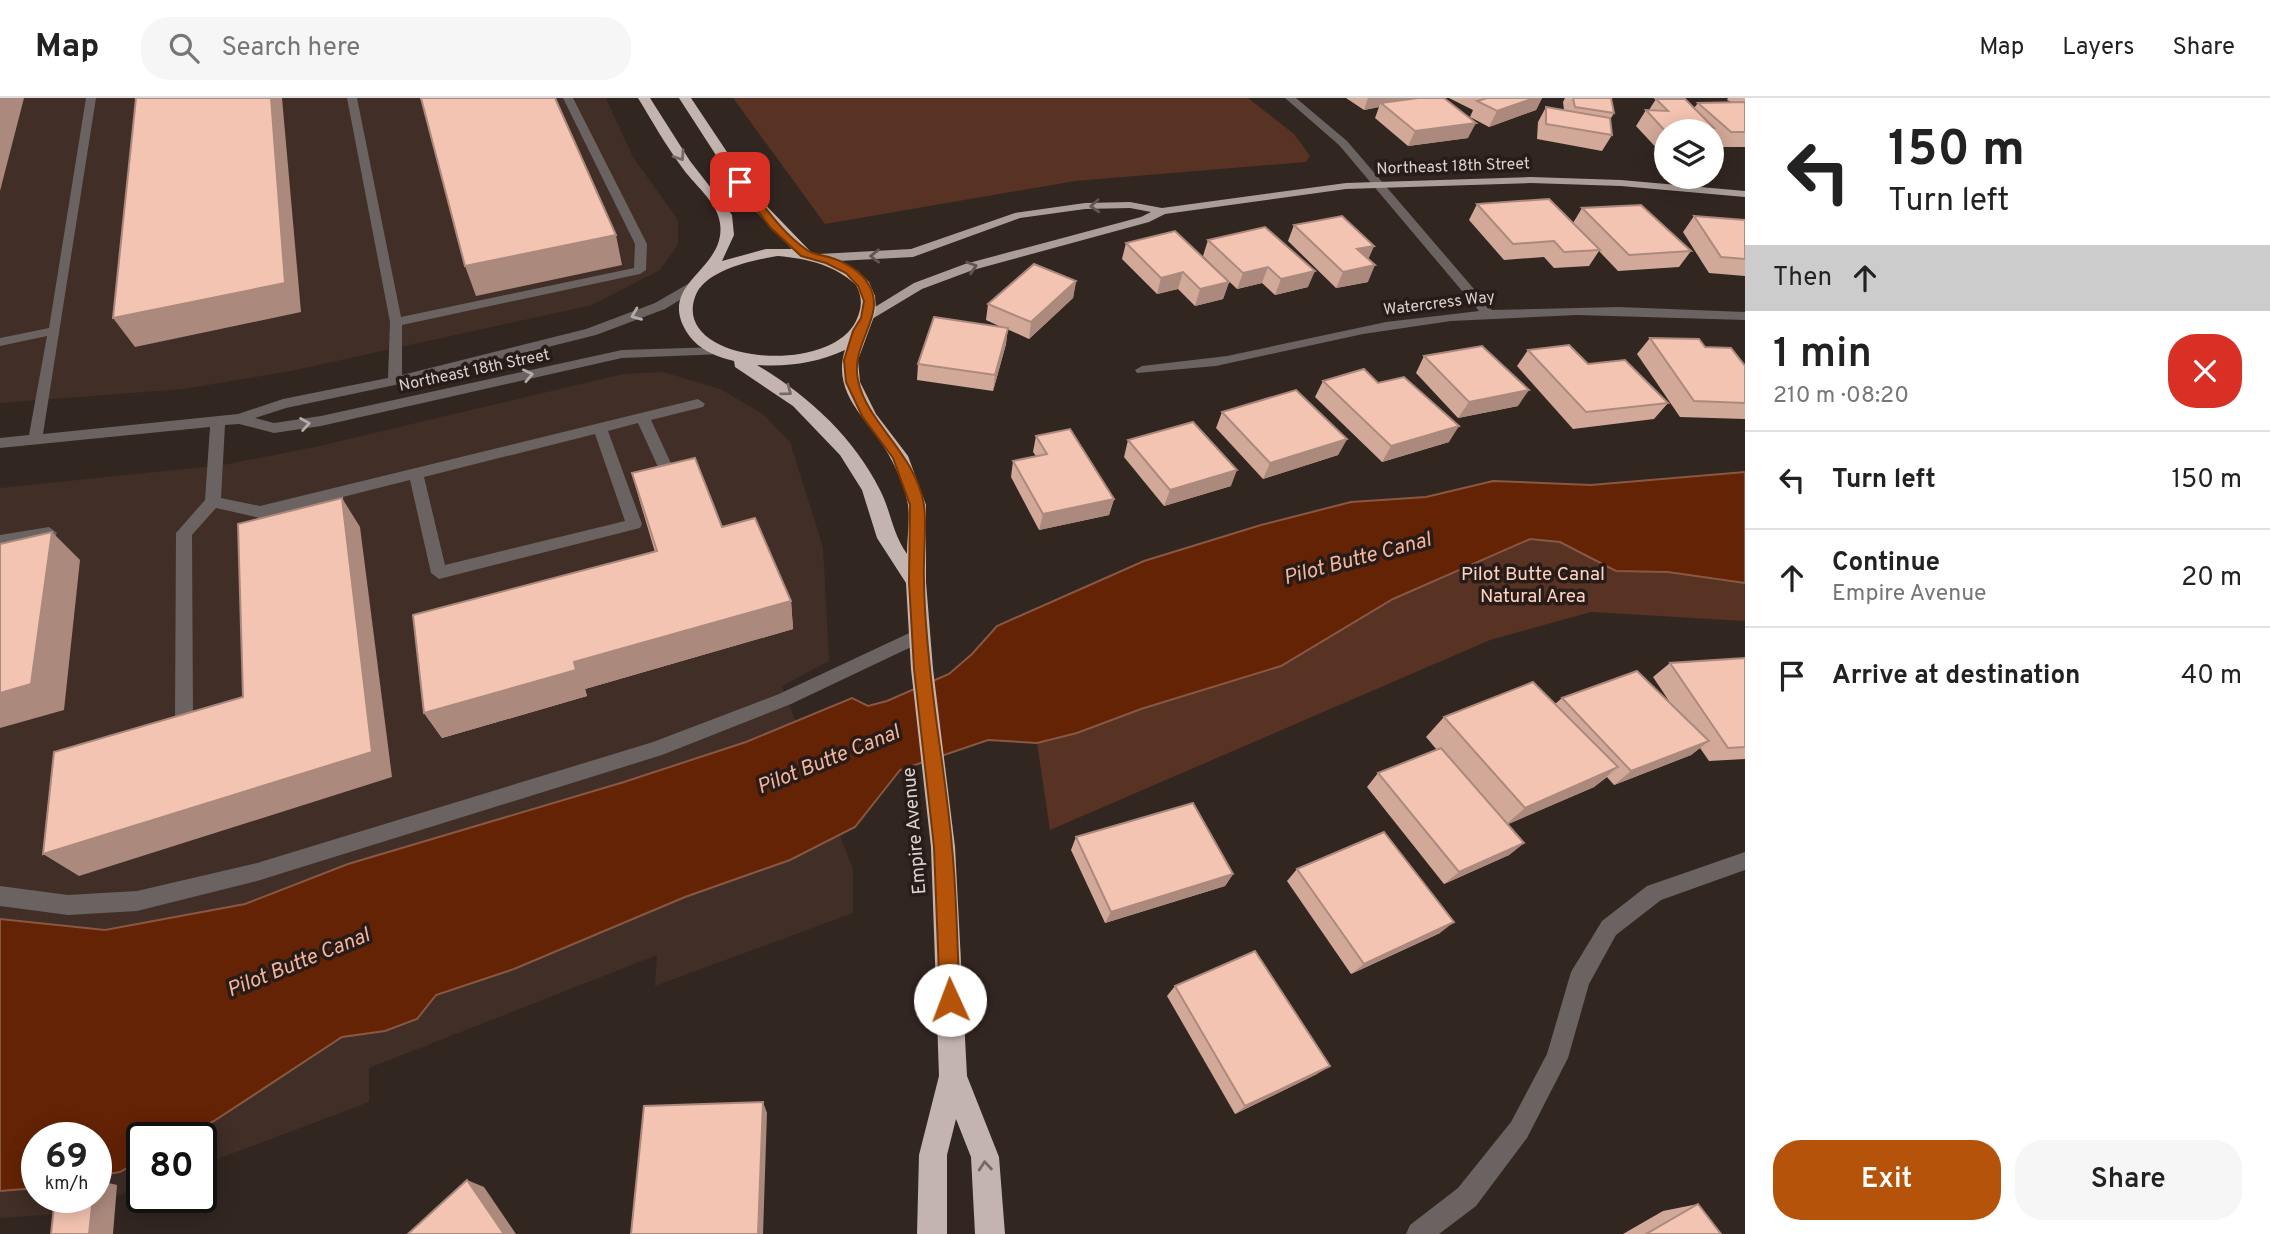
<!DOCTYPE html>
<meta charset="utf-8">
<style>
body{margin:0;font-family:Overpass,sans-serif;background:#f6f6f6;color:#222;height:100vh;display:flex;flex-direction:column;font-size:26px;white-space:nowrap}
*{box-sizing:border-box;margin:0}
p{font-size:23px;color:#767676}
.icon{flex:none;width:38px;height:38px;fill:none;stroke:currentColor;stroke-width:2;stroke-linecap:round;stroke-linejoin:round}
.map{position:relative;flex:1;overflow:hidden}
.side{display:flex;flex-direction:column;background:#fff;width:525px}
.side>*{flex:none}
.guide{background:#fff;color:#222;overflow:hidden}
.tools{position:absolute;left:1654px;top:21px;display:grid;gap:14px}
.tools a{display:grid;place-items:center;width:70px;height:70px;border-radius:50%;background:#fff;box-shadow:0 4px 18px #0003;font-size:35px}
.speed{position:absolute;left:21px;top:1024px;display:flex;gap:14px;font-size:35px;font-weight:700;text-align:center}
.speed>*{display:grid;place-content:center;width:91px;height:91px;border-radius:50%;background:#fff;box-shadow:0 4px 18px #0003;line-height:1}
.speed small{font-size:18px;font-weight:400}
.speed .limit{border:4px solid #111;border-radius:10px;background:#fff;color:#111}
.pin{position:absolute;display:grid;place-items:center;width:60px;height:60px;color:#fff;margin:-30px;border-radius:14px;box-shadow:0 4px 10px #0006}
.me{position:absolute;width:77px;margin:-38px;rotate:358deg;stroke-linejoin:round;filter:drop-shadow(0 0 5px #0008)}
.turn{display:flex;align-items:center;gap:24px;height:147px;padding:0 28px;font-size:32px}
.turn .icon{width:91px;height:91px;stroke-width:2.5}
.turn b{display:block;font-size:49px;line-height:60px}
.then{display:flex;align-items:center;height:66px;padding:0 28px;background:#0003;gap:14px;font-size:26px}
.round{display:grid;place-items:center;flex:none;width:74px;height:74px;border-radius:28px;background:#f6f6f6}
.head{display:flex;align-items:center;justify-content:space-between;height:119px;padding:0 28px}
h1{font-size:42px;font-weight:600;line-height:52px}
.primary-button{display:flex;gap:14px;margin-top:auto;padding:14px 28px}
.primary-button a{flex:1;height:80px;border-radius:28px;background:#b45309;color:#fff;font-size:28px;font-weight:600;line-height:80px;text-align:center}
.primary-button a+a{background:#f6f6f6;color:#222}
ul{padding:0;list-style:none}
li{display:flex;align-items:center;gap:21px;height:98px;padding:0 28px;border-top:2px solid #e0e0e0}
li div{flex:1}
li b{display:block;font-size:26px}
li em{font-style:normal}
header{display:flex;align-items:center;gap:42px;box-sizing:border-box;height:98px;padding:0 35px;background:#fff;border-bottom:2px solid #e0e0e0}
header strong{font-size:33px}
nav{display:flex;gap:38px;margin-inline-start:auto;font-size:24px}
.search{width:490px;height:63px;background:#f6f6f6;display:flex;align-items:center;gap:18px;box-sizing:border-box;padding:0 24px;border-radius:28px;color:#767676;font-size:26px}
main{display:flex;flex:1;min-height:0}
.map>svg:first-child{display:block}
</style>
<header>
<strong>Map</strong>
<div class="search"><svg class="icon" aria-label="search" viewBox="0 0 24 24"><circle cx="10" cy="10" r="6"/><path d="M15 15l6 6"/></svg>Search here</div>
<nav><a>Map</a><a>Layers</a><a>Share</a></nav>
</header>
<main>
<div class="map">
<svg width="1745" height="1136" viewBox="0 0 1745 1136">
<rect width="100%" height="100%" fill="#322621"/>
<g fill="#402e27" fill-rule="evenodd">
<polygon points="0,0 606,0 633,59 678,122 678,147 660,172 592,207 291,273 184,291 0,305"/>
<path d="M663,274L720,291L763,316L790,344L823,449L829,563L782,588L853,771V815L655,888L657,857L369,970V1004L201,1067V1040H142V1089L72,1115L0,1120V390L223,367L315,349L623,276ZM37,1040H96V1099H37Z"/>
</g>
<g fill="#583223">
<polygon points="733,0 1248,0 1294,36 1310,58 1306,64 1075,83 825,126"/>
<polygon points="1530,441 1560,444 1616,473 1668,474 1745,485 1745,523 1591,514 1490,542 1050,732 1037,645 1077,635 1141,611 1281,568 1393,501"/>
</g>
<polygon fill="#642305" stroke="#885842" stroke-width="2" points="1745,374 1745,485 1668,474 1616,473 1560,444 1530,441 1393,501 1281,568 1141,611 1077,635 1037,645 988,642 900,672 855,729 790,762 685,799 514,871 436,897 417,921 385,933 342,939 214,1023 184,1039 142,1040 142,1062 120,1074 96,1078 96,1040 37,1040 37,1090 0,1093 0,821 105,832 245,806 348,766 624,684 746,644 852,600 868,608 887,603 949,576 972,556 997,528 1144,463 1261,427 1351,404 1426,399 1493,383 1591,387"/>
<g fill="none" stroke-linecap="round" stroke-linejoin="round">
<g fill="#6a6361" fill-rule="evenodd">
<path d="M86,0H96L43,336L238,316L283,301L388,280L390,224L347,0H357L401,219L634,170L635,146L563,0H573L647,146L646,172L640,176L402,227V277L586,231L655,205L693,183H701V189L665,211L596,237L395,287L286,310L255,320L274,325L321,318L622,252L719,249L726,253L724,256L622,260L321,328L274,335L239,326L225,327L221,400L260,408L698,301L705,306L703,309L651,322L681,387L678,391H668L638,325L608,333L642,426L640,430L439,481L431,475L410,382L260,420L216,410L192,437L193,619L190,624L184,627L178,624L175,619L176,435L205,402L210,329L0,350V340L29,337L47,238L0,248V240L49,230ZM595,336L625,423L445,467L424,379Z"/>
<polygon points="1285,0 1296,0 1347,43 1492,212 1619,209 1745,214 1745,222 1577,217 1451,223 1363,236 1216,268 1137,275 1135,272 1142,268 1227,258 1386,224 1479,213 1339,47"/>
<polygon points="49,429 57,435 55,439 0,449 0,437"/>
<polygon points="920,530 926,532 929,537 926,542 791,606 662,657 257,783 137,813 68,817 0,808 0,788 68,797 137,793 257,765 653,644 779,596"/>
<polygon points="1745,754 1745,772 1661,802 1616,837 1589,886 1568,960 1527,1040 1476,1108 1439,1136 1406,1136 1410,1127 1458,1090 1511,1024 1547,956 1571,874 1602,823 1647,788"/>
</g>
<polygon fill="#ab9e99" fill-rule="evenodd" points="1531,79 1621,82 1745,93 1745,99 1621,88 1531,85 1346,91 1165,116 1149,124 973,172 922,191 867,224 862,223 862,217 914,185 965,166 1141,119 1151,114 1130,110 1085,111 1020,120 913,159 819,164 813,160 819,156 911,151 1015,115 1085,105 1130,104 1162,110 1346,85"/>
<path fill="#c4b4af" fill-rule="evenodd" d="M638,0H650L690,63L732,117L734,137L722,163L766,151H792L745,102L679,0H691L755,96L811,154L838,161L858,173L869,184L875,198L876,213L858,262L860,284L876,316L908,358L926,407V484L933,571L955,749L967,978L999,1059L1005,1136H975L971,1059L956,1021L947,1057V1136H917L919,1057L939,978L931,749L911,571L906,485L877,440L862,392L840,357L793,308L735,269L734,263C714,258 697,251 686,233C657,184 727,172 720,125C717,103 693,86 681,68C665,46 652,23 638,0ZM778,158C808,161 833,166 856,187C863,200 862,210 856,223C829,279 672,265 695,199C704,172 753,162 778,158ZM845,252C830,298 874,326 891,361C898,374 906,393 908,407C910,422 907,440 907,456C892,435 891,413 880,392C853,338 808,298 757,267C788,269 817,265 845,252Z"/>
</g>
<g fill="#d2a999">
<polygon points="1346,0 1444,0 1468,40 1408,48 1375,20 1379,9 1364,12"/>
<polygon points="1449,0 1542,0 1536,12 1489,29 1470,19 1473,12"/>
<polygon points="1565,0 1611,0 1614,15 1610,22 1612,37 1602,53 1537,41 1538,24 1546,9 1564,12 1563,4"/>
<polygon points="1728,0 1745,0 1745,49 1720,49 1712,42 1712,33 1666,33 1666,56 1662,56 1636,28 1646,12 1649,12 1656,1 1694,10 1698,5 1731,4 1727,2"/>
<polygon points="1477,106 1573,125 1582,110 1691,153 1679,169 1618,173 1599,153 1589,168 1554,170 1544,159 1504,162 1469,122"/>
<polygon points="1694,118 1745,122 1745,178 1709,175 1683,134"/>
<polygon points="1294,127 1374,148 1368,161 1368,184 1336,190 1288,143"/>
<polygon points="1265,129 1308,189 1275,197 1262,185 1237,191 1203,158 1208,142"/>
<polygon points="1126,145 1229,184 1223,201 1195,208 1178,191 1157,196 1122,161"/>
<polygon points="1076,183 1073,200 1029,241 1007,231 1006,246 993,293 917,282 918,266 1001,229 986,222 988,206"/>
<polygon points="1650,240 1705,249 1745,268 1745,321 1680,319 1637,256"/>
<polygon points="1528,252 1668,305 1654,321 1573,331 1517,268"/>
<polygon points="1424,258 1518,308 1458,320 1416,275"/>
<polygon points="1323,283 1378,285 1449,344 1382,364 1315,299"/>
<polygon points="1222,314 1347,341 1338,357 1263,381 1216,330"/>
<polygon points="1036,338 1114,401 1109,417 1039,432 1011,379 1013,363 1036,358 1033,354"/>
<polygon points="1128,342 1231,388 1164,408 1124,359"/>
<polygon points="632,375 722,429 791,503 793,531 585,591 587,598 442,640 424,615 655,454 640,404"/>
<polygon points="1745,560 1745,661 1709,663 1700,650 1691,657 1614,687 1607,679 1594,689 1508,726 1524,745 1509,757 1444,786 1367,689 1378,675 1437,652 1426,639 1444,619 1555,606 1562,600 1671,606 1653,579 1670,565"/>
<polygon points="1076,739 1233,776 1225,788 1105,825 1071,752"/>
<polygon points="1297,771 1440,835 1351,876 1287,783"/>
<polygon points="1175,888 1317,976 1235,1016 1167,898"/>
<polygon points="1698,1106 1721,1136 1623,1136 1663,1113"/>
</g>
<g fill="#ab897d">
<polygon points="0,0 24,0 0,93"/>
<polygon points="271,0 282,0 301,214 135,249 113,220"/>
<polygon points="1368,0 1416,0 1381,5 1379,9 1364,12"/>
<polygon points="1534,0 1542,0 1536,12 1489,29 1497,13"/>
<polygon points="1476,25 1468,40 1408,48 1415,33"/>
<polygon points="616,137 622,167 476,198 465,168"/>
<polygon points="1374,148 1367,164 1357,151"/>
<polygon points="1375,167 1368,184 1336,190 1343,174"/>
<polygon points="1268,169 1262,185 1237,191 1243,175"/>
<polygon points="1315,173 1308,189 1275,197 1281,181"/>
<polygon points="1183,174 1178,191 1157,196 1161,180"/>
<polygon points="1076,183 1073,200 1029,241 1031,224"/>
<polygon points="1229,184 1223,201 1195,208 1200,191"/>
<polygon points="1008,230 1006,246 993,293 995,277"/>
<polygon points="1529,292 1518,308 1458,320 1469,304"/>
<polygon points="1459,328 1449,344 1382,364 1391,348"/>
<polygon points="1347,341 1338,357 1263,381 1270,365"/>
<polygon points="1237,372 1231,388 1164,408 1170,392"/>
<polygon points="342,400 360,429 392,679 79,778 43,756 372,654"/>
<polygon points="1114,401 1109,417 1039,432 1043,416"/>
<polygon points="52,434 80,462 64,612 0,630 0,595"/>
<polygon points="791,503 793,531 585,591 587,598 442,640 424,615 574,564"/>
<polygon points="1709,643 1691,657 1614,687 1631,673"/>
<polygon points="1618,669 1594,689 1504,728 1525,710"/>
<polygon points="1524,745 1509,757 1444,786 1459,774"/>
<polygon points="1233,776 1225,788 1105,825 1111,814"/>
<polygon points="1454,824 1440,835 1351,876 1364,866"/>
<polygon points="1330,968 1317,976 1235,1016 1245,1008"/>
<polygon points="763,1004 767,1015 763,1136 758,1136"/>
<polygon points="96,1082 117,1087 113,1136 89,1136 93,1099 96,1099"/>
<polygon points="467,1082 484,1089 516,1136 504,1136"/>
</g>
<g fill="#f4c4b2" stroke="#ab897d" stroke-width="2">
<polygon points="136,0 271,0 285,185 113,220"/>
<polygon points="421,0 555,0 616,137 465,168"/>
<polygon points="1418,0 1444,0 1476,25 1415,33 1381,5"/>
<polygon points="1487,0 1534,0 1497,13 1477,3"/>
<polygon points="1573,0 1611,0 1614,15 1575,9"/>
<polygon points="1656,1 1685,1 1714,30 1692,30 1695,33 1666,34 1646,12 1668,13"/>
<polygon points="1745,4 1745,34 1731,34 1698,5"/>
<polygon points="1546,9 1610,20 1612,37 1546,26"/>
<polygon points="1549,101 1600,152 1564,154 1554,143 1513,146 1477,106"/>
<polygon points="1641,107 1691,153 1629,157 1582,110"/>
<polygon points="1342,118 1374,148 1357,151 1375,167 1343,174 1294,127"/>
<polygon points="1694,118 1745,122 1745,161 1721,159"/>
<polygon points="1265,129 1315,173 1281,181 1268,169 1243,175 1208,142"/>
<polygon points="1175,133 1229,184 1200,191 1183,174 1161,180 1126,145"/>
<polygon points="1034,166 1076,183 1031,224 988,206"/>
<polygon points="934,219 1008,230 995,277 918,266"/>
<polygon points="1650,240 1699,241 1705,249 1731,250 1745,268 1745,305 1694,303"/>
<polygon points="1569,247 1588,266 1625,262 1668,305 1586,314 1528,252"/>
<polygon points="1482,248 1529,292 1469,304 1424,258"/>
<polygon points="1364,271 1378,285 1404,279 1459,328 1391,348 1323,283"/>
<polygon points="1296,292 1347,341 1270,365 1222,314"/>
<polygon points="1193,324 1237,372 1170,392 1128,342"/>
<polygon points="1070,331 1114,401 1043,416 1013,363 1047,356 1036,338"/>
<polygon points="695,360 722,429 755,420 791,503 574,564 576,572 424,615 413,517 657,453 632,375"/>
<polygon points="342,400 372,654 43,756 54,654 243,599 238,426"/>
<polygon points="52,434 31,586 0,595 0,446"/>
<polygon points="1745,560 1745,649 1728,650 1670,565"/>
<polygon points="1637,573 1709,643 1631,673 1562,600"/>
<polygon points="1533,584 1618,669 1525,710 1444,619"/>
<polygon points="1441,650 1524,745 1459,774 1378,675"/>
<polygon points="1193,705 1233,776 1111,814 1076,739"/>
<polygon points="1384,734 1454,824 1364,866 1297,771"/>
<polygon points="1255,853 1330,968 1245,1008 1175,888"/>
<polygon points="763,1004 758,1136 631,1136 644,1008"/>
<polygon points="467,1082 504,1136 408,1136"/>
<polygon points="55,1099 93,1099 89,1136 51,1136"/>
<polygon points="1698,1106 1721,1136 1646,1136"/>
</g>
<defs><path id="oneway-chevron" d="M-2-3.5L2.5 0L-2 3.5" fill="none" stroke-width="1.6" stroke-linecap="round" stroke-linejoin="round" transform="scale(1.75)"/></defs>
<g stroke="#766864">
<use href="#oneway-chevron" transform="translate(680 58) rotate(56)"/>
<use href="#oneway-chevron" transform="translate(787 293) rotate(37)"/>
<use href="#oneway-chevron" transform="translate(985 1068) rotate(-95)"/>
</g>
<g stroke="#635652">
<use href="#oneway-chevron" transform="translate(1095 108) rotate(177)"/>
<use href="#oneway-chevron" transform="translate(875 158) rotate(179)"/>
<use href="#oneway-chevron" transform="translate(972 169) rotate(-18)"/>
</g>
<g stroke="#b3aca9">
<use href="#oneway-chevron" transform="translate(636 217) rotate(158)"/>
<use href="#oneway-chevron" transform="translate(528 277) rotate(-12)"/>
<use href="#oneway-chevron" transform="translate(305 326) rotate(-9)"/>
</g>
<path fill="#b45309" stroke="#753606" stroke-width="2" d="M736,82H743C763,106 781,134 807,152C813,157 824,157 832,160C845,164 862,174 869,187C887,218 850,245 858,282C867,326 915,354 924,407C927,430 923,457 924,481C924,511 927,541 930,570C936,630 947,689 952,749C957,799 957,851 960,902L957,909L950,912L943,909L940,902L934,749L914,571L909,484L910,407L893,360L862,318L846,284L844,262L853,233L861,220L864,203L858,188L846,175L826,165L801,158L771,130L736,86Z"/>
<g text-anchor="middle" stroke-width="7" stroke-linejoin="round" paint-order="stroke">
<g font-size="16" fill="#dbd3d0" stroke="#281c18">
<text transform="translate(1453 67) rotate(-2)" y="6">Northeast 18th Street</text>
<text transform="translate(1439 204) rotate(-7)" y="6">Watercress Way</text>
<text transform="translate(474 271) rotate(-12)" y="6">Northeast 18th Street</text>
</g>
<g font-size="19" fill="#fed3c3" stroke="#281c18">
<text x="1533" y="482">Pilot Butte Canal<tspan x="1533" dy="22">Natural Area</tspan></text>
</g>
<g font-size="19" fill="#dbd3d0" stroke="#281c18">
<text transform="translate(913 733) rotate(-95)" y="7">Empire Avenue</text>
</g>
<g font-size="21" font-style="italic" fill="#f3b59e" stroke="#281c18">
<text transform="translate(1357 460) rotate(-15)" y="7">Pilot Butte Canal</text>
<text transform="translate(828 661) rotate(-22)" y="7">Pilot Butte Canal</text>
<text transform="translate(298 864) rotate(-22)" y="7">Pilot Butte Canal</text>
</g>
</g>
</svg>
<div class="tools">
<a><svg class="icon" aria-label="layers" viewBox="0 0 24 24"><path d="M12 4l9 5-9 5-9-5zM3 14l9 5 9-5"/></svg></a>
</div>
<div class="speed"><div>69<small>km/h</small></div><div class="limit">80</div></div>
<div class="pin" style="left:740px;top:84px;background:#d93025"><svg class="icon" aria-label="arrive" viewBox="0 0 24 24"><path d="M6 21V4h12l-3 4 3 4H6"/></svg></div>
<svg class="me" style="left:950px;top:902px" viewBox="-20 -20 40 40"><circle r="19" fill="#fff"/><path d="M0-13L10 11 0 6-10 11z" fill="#b45309"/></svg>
</div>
<section class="side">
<div class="guide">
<div class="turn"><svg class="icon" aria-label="left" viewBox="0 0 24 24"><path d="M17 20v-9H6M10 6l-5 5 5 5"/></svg><div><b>150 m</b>Turn left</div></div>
<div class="then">Then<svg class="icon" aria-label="ahead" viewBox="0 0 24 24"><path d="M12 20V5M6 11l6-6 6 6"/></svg></div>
</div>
<div class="head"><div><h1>1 min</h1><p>210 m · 08:20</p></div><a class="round" style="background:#d93025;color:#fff"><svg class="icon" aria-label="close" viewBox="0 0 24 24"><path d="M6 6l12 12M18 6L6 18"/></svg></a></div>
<ul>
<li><svg class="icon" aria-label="left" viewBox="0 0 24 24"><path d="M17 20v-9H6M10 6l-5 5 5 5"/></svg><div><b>Turn left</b></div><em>150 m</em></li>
<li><svg class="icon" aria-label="ahead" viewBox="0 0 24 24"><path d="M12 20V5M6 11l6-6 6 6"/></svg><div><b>Continue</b><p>Empire Avenue</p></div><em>20 m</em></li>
<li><svg class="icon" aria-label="arrive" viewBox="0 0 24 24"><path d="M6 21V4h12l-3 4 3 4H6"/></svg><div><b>Arrive at destination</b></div><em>40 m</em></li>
</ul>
<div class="primary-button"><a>Exit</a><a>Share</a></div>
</section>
</main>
